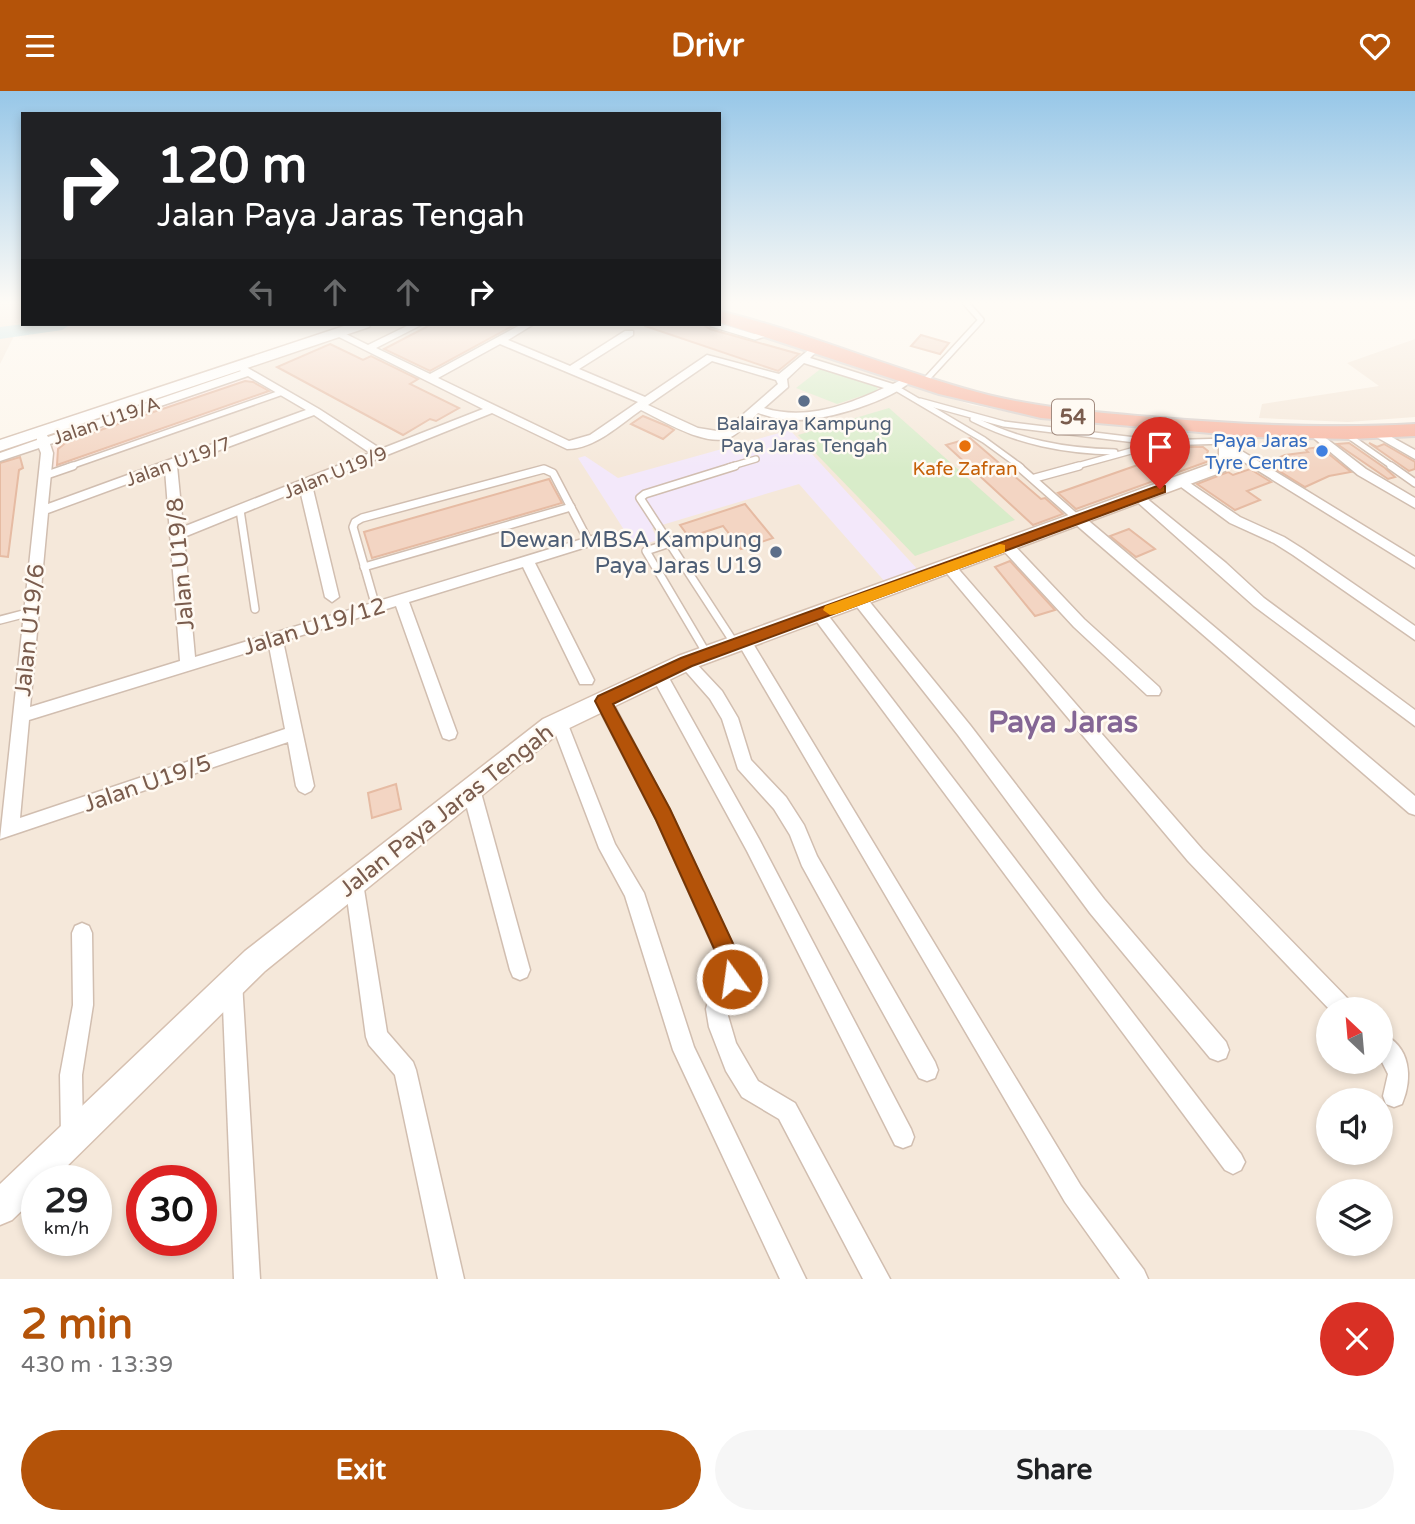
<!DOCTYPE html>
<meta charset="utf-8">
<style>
body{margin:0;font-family:"Varela Round",sans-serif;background:#f6f6f6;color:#202124;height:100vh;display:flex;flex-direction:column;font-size:26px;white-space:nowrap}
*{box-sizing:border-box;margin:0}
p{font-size:23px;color:#757577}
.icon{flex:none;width:38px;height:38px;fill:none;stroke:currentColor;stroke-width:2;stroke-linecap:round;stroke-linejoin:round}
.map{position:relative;height:1188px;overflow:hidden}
.sheet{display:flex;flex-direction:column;background:#fff;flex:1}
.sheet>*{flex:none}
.banner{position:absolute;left:21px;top:21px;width:700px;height:214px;border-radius:0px;box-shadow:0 4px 10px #0003;background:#202124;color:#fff;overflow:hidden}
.needle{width:46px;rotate:334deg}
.buttons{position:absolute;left:1316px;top:906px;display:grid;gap:14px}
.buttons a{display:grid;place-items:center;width:77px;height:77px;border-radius:50%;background:#fff;box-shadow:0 4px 10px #0003;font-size:35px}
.speed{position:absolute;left:21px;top:1074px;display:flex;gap:14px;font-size:35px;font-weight:700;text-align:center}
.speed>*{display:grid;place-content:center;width:91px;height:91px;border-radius:50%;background:#fff;box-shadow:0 4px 10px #0003;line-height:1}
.speed small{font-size:18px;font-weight:400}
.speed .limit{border:10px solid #d22;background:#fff;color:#111}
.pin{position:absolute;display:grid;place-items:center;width:60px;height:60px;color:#fff;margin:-72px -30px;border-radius:50% 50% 50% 0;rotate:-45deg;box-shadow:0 0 7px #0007}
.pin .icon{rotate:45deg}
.me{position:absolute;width:77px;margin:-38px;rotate:346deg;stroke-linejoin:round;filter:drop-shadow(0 0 5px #0008)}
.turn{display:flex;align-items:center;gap:24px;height:147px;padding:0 21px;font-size:32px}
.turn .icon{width:91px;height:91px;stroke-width:2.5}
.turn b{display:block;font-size:49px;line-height:60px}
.lanes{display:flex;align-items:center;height:66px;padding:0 21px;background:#0003;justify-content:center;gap:35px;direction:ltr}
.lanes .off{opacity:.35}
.round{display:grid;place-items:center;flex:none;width:74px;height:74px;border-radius:37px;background:#f6f6f6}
.head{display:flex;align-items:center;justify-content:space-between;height:119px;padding:0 21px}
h1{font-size:42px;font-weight:700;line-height:52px;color:#b45309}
.action{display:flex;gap:14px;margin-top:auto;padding:14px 21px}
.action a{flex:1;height:80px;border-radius:42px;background:#b45309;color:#fff;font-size:28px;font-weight:700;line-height:80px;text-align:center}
.action a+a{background:#f6f6f6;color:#202124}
header{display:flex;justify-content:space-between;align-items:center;height:91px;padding:0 21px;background:#b45309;color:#fff;font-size:32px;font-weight:700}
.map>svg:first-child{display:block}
</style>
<header><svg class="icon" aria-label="menu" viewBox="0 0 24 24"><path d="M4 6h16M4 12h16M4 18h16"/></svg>Drivr<svg class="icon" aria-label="heart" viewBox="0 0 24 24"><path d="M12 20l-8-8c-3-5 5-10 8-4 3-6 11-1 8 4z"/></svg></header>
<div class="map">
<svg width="1415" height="1188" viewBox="0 0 1415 1188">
<rect width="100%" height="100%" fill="#fdf6ec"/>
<g fill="#f5e8da" fill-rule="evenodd">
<polygon points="0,211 23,211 23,227 0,273"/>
<path d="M719,230L755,239L905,293L972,314L1046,328L1262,348H1382L1415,344V1188H0V355L366,233H719ZM1328,919H1381V971H1328ZM1328,1010H1381V1062H1328ZM37,1090H96V1150H37ZM142,1090H201V1150H142ZM1328,1101H1381V1153H1328Z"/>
<polygon points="1415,248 1415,326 1348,331 1259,327 1262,313 1379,295 1347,272"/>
</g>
<polygon fill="#fde8e0" points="247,284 277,301 50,381 53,349"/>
<polygon fill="#f3e8fa" points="790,339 919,480 886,492 799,393 652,437 658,449 635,456 578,367 585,365 618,387"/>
<g fill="#d8ecc9">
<polygon points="823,276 878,294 877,300 837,313 796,297"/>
<polygon points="889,317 1015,429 915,465 798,344"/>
</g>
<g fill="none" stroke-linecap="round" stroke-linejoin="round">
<polygon fill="#bfe3e8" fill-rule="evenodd" points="24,233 71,233 62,239 0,248 0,236"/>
</g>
<g fill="#f3d5c3" stroke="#e6bba3" stroke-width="2">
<polygon points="432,233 516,233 430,280 384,258"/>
<polygon points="645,233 702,233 710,238 799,263 778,280 645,235"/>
<polygon points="921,244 949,252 940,263 911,255"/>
<polygon points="330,253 363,269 371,265 418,288 410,293 459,317 436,330 430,328 403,344 277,276"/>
<polygon points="245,290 253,291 269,300 57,374 58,358 68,350"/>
<polygon points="643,325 667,335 674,339 663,348 631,333"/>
<polygon points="970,347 1041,408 1045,407 1063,423 1033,434 946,354"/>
<polygon points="1349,352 1385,377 1395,386 1388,388 1337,353"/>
<polygon points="1369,352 1377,356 1384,353 1415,371 1415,378 1409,380"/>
<polygon points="1189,356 1203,356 1208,360 1206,365 1212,369 1076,418 1058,402"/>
<polygon points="1320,356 1351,381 1329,385 1305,396 1266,372 1285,364 1308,361 1305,358"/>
<polygon points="20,366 23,377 19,379 8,466 0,465 0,372"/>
<polygon points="1250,378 1271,391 1247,400 1260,409 1235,419 1197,393 1228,381 1233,384"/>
<polygon points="549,388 562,412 372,467 364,441"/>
<polygon points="745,413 773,447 741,458 723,435 689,446 680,434"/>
<polygon points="1129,438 1155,458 1136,466 1110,445"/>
<polygon points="1010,470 1055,519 1035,525 995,476"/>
<polygon points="396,693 401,718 372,727 368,702"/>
</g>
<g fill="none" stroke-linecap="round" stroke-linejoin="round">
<defs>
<g id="lane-far1">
<polyline points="712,233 755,246 768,242"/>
<polyline points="923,292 981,229 965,211"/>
<polyline points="896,297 984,349 1021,376"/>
<polyline points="920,310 1004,333 1160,352"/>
<path d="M973,328C1019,351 1064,360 1115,361"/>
<polyline points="1346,343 1393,376"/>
<polyline points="68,376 283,301"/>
<polyline points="729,376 756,368"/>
<polyline points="1073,376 1160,352 1227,350"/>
</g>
<g id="lane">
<polyline points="735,375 645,403 640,407 735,553"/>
<polyline points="1018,375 1079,429"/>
<polyline points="1391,375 1415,392"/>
<polyline points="44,385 73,375"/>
<polyline points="1035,387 1079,375"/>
<polyline points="240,419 255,518"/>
<polyline points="670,452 646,460 707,563"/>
<polyline points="364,476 571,416"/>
<polyline points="376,516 353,436 355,431 362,427 544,378 553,382 589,451"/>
<polyline points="0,529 31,521"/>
</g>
<g id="street">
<path d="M411,233H423L376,257L430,283L522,233H534L508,249L570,275L625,240H633V244L579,278L645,306L707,264L779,283L816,253L821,256L810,267L893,293L909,285L914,288C891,310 829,329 796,329C783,330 771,326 758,322C750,330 739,343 729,347C705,356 662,329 641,319C619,334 595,358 567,358L492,322L312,394L339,506L332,511L325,506L300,399L184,446L195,566L602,442H612V448L535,472L594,589L592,593H580L523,476L409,511L457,642L455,647L449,649L443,647L441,642L396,515L283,550L314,695L311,700L305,703L299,700L296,695L288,651L0,748L41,362L39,357L0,370V362L37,349L36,339H44L48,346L241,280L236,276L241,273L319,318L381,358L483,318L331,242L340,240L368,254ZM500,253L638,311L590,344L569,350L438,287ZM712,270L776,289L778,293L723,341L698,337L648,314ZM804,272L884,297C847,314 806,330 764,317L788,296L787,288ZM248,285L306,319L48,413L53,362L50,353ZM314,324L370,362L183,436L177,375ZM165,379L180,570L30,616L48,422ZM269,555L285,638L20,727L29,629Z"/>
<polygon points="1314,338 1366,378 1415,407 1415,417 1358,384 1310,344 1308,342"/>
<polygon points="1377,338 1415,359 1415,368 1373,344 1371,342"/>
<polygon points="1227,351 1415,466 1415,477 1223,358 1221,355"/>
<polygon points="1181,386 1240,426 1284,446 1303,458 1415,535 1415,549 1293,464 1274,452 1230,432 1177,393 1177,387"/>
<polygon points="1140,402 1226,472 1264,507 1415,619 1415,635 1254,515 1135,409 1135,403"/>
<polygon points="1079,425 1084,426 1415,705 1415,724 1409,722 1074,432 1074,426"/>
<polygon points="1007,450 1012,452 1084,528 1159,596 1161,600 1159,604 1147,604 1074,536 1002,458 1000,455"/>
<polygon points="949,471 954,473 1202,758 1352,912 1355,919 1330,919 1188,770 944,479 942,476"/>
<polygon points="859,503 864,504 970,634 1104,808 1226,951 1229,959 1226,967 1218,970 1210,967 1090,822 958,644 854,512 852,508 854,504"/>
<polygon points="819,518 824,519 1241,1063 1245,1071 1241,1079 1233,1083 1225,1079 814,527 812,523"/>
<polygon points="744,544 749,546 1081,1095 1144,1179 1148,1188 1120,1188 1065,1111 739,554 736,550"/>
<polygon points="686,565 691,567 722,600 738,627 751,669 786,706 804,734 817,765 935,971 938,979 935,987 927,990 919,987 802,775 790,744 774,718 738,678 722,628 710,608 681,575 678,571 681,567"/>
<polygon points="659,578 665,580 759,748 911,1038 914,1046 911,1054 903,1057 895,1054 747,760 651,584 653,580"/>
<polygon points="603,604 609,605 669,718 737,863 741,885 726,918 736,952 758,990 795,1012 890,1188 863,1188 779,1028 742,1006 726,980 709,936 706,918 710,903 721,885 717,864 656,728 595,610 597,605"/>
<polygon points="559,624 565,626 567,631 615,753 644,802 694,956 806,1188 780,1188 673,959 625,805 599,757 551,631 553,626"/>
<polygon points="471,690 477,693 480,698 530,879 527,886 520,889 513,886 510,879 462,698 465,693"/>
<polygon points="354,783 361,786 363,792 387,941 413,971 416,979 464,1188 438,1188 395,984 369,954 366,946 345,792 347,786"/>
<polygon points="82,832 89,835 92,842 93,914 82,984 83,1045 80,1053 72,1056 64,1053 61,1045 60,984 73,914 72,842 75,835"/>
<polygon points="232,881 239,884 242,891 260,1188 234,1188 222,891 225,884"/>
<path d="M1381,942C1411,955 1413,987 1402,1013L1394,1016L1386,1013L1383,1005L1388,983L1381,969Z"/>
</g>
<g id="secondary">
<polygon points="350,233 371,233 369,236 0,360 0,349"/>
<polygon points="1227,333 1235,338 1237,366 1225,380 694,577 559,642 265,880 52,1090 37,1090 37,1105 12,1129 0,1134 0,1093 245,860 543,628 678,565 1213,372 1219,365 1219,338"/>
</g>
<path id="highway" d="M719,220C810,242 897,281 988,304C1045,318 1102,322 1161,327C1246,334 1330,338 1415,333V345L1351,348L1256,346L1041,327L939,303L719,231Z"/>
</defs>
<use href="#lane-far1" stroke="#d1beb0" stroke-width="8"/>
<use href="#lane" stroke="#d1beb0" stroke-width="10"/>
<use href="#street" stroke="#d1beb0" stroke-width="3"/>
<use href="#secondary" stroke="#d6c0b0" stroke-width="3"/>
<use href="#highway" stroke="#dad1cd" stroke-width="4"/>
<polyline stroke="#d9b8a5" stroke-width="2.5" stroke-dasharray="2 4.5" stroke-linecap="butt" points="619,451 636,458"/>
<use href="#lane-far1" stroke="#fff" stroke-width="5"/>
<use href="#lane" stroke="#fff" stroke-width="7"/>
<use href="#street" fill="#fff" fill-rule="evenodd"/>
<use href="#secondary" fill="#fff" fill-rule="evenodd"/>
<use href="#highway" fill="#f7b7a3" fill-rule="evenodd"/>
</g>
<linearGradient id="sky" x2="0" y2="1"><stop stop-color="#97c7e8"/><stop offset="0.56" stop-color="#fefbf6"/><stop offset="1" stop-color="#fefbf6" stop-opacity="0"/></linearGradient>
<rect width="1415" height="378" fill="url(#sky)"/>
<polygon fill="#b45309" stroke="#753606" stroke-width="2" points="1160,394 1165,395 1165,401 692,575 613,613 670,718 738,863 742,888 739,895 732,898 725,895 717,864 656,729 595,610 598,605 681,567"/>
<polygon fill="#f59e0b" points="1000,453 1005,454 1005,461 836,523 830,524 823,519 825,515"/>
<g fill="#5c6f8a" stroke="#fffaf3" stroke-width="2.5">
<circle cx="804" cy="310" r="7"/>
<circle cx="776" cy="461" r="7"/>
</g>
<circle fill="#e8710a" stroke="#fffaf3" stroke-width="2.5" cx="965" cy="355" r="7"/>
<circle fill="#3f7fe0" stroke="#fffaf3" stroke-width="2.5" cx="1322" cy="360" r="7"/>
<g text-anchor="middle" stroke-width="5" stroke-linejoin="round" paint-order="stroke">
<g font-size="19" fill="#7a5c4d" stroke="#fffaf3">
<text transform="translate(106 329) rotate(-19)" y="7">Jalan U19/A</text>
<text transform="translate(178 370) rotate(-20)" y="7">Jalan U19/7</text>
<text transform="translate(335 381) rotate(-22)" y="7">Jalan U19/9</text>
</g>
<g font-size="19" fill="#4e5e75" stroke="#fffaf3">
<text x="804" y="339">Balairaya Kampung<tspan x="804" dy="22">Paya Jaras Tengah</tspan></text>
</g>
<g font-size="19" fill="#366cbe" stroke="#fffaf3" text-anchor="end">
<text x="1308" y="356">Paya Jaras<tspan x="1308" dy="22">Tyre Centre</tspan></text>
</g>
<g font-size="19" fill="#c56008" stroke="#fffaf3">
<text x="965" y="384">Kafe Zafran</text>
</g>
<rect fill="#fffaf3" stroke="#a28b7f" stroke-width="2" x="1052" y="308.5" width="42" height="35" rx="5"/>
<g font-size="21" font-weight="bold" fill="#7a5c4d">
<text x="1073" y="333">54</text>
</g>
<g font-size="23" fill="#4e5e75" stroke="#fffaf3" text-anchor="end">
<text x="762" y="456">Dewan MBSA Kampung<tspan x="762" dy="26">Paya Jaras U19</tspan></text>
</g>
<g font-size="23" fill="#7a5c4d" stroke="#fffaf3">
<text transform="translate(180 473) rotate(-95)" y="8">Jalan U19/8</text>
<text transform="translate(314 535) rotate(-17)" y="8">Jalan U19/12</text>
<text transform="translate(29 539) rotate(-84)" y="8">Jalan U19/6</text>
<text transform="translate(147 692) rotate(-19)" y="8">Jalan U19/5</text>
<text transform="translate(446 719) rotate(-38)" y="8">Jalan Paya Jaras Tengah</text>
</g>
<g font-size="30" font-weight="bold" fill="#846695" stroke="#fffaf3">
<text x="1063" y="641">Paya Jaras</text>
</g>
</g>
</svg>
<div class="buttons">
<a><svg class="needle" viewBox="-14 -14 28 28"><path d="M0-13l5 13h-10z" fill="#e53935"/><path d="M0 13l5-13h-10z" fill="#757577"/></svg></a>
<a><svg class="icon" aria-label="sound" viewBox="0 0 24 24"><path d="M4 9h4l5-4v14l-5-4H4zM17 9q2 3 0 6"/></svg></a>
<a><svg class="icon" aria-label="layers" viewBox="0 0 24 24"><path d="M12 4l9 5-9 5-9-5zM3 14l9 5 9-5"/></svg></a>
</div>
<div class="speed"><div>29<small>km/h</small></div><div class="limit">30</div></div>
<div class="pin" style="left:1160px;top:398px;background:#d93025"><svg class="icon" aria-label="arrive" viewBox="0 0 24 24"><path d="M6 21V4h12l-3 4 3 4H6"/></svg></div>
<svg class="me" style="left:732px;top:888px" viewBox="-20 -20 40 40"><circle r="17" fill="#b45309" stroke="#fff" stroke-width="3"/><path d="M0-11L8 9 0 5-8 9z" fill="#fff"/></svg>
<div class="banner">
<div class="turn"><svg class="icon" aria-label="right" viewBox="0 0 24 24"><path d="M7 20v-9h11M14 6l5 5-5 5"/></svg><div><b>120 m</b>Jalan Paya Jaras Tengah</div></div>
<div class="lanes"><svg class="icon off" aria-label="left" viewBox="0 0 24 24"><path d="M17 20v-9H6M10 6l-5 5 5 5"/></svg><svg class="icon off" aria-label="ahead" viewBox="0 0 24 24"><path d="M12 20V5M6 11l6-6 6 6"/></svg><svg class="icon off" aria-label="ahead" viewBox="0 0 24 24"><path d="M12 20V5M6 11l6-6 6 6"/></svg><svg class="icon" aria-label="right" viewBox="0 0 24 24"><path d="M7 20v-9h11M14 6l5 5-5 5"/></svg></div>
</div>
</div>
<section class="sheet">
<div class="head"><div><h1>2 min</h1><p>430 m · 13:39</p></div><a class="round" style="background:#d93025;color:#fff"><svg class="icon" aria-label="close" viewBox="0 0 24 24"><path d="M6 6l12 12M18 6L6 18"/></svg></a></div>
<div class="action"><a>Exit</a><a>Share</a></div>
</section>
